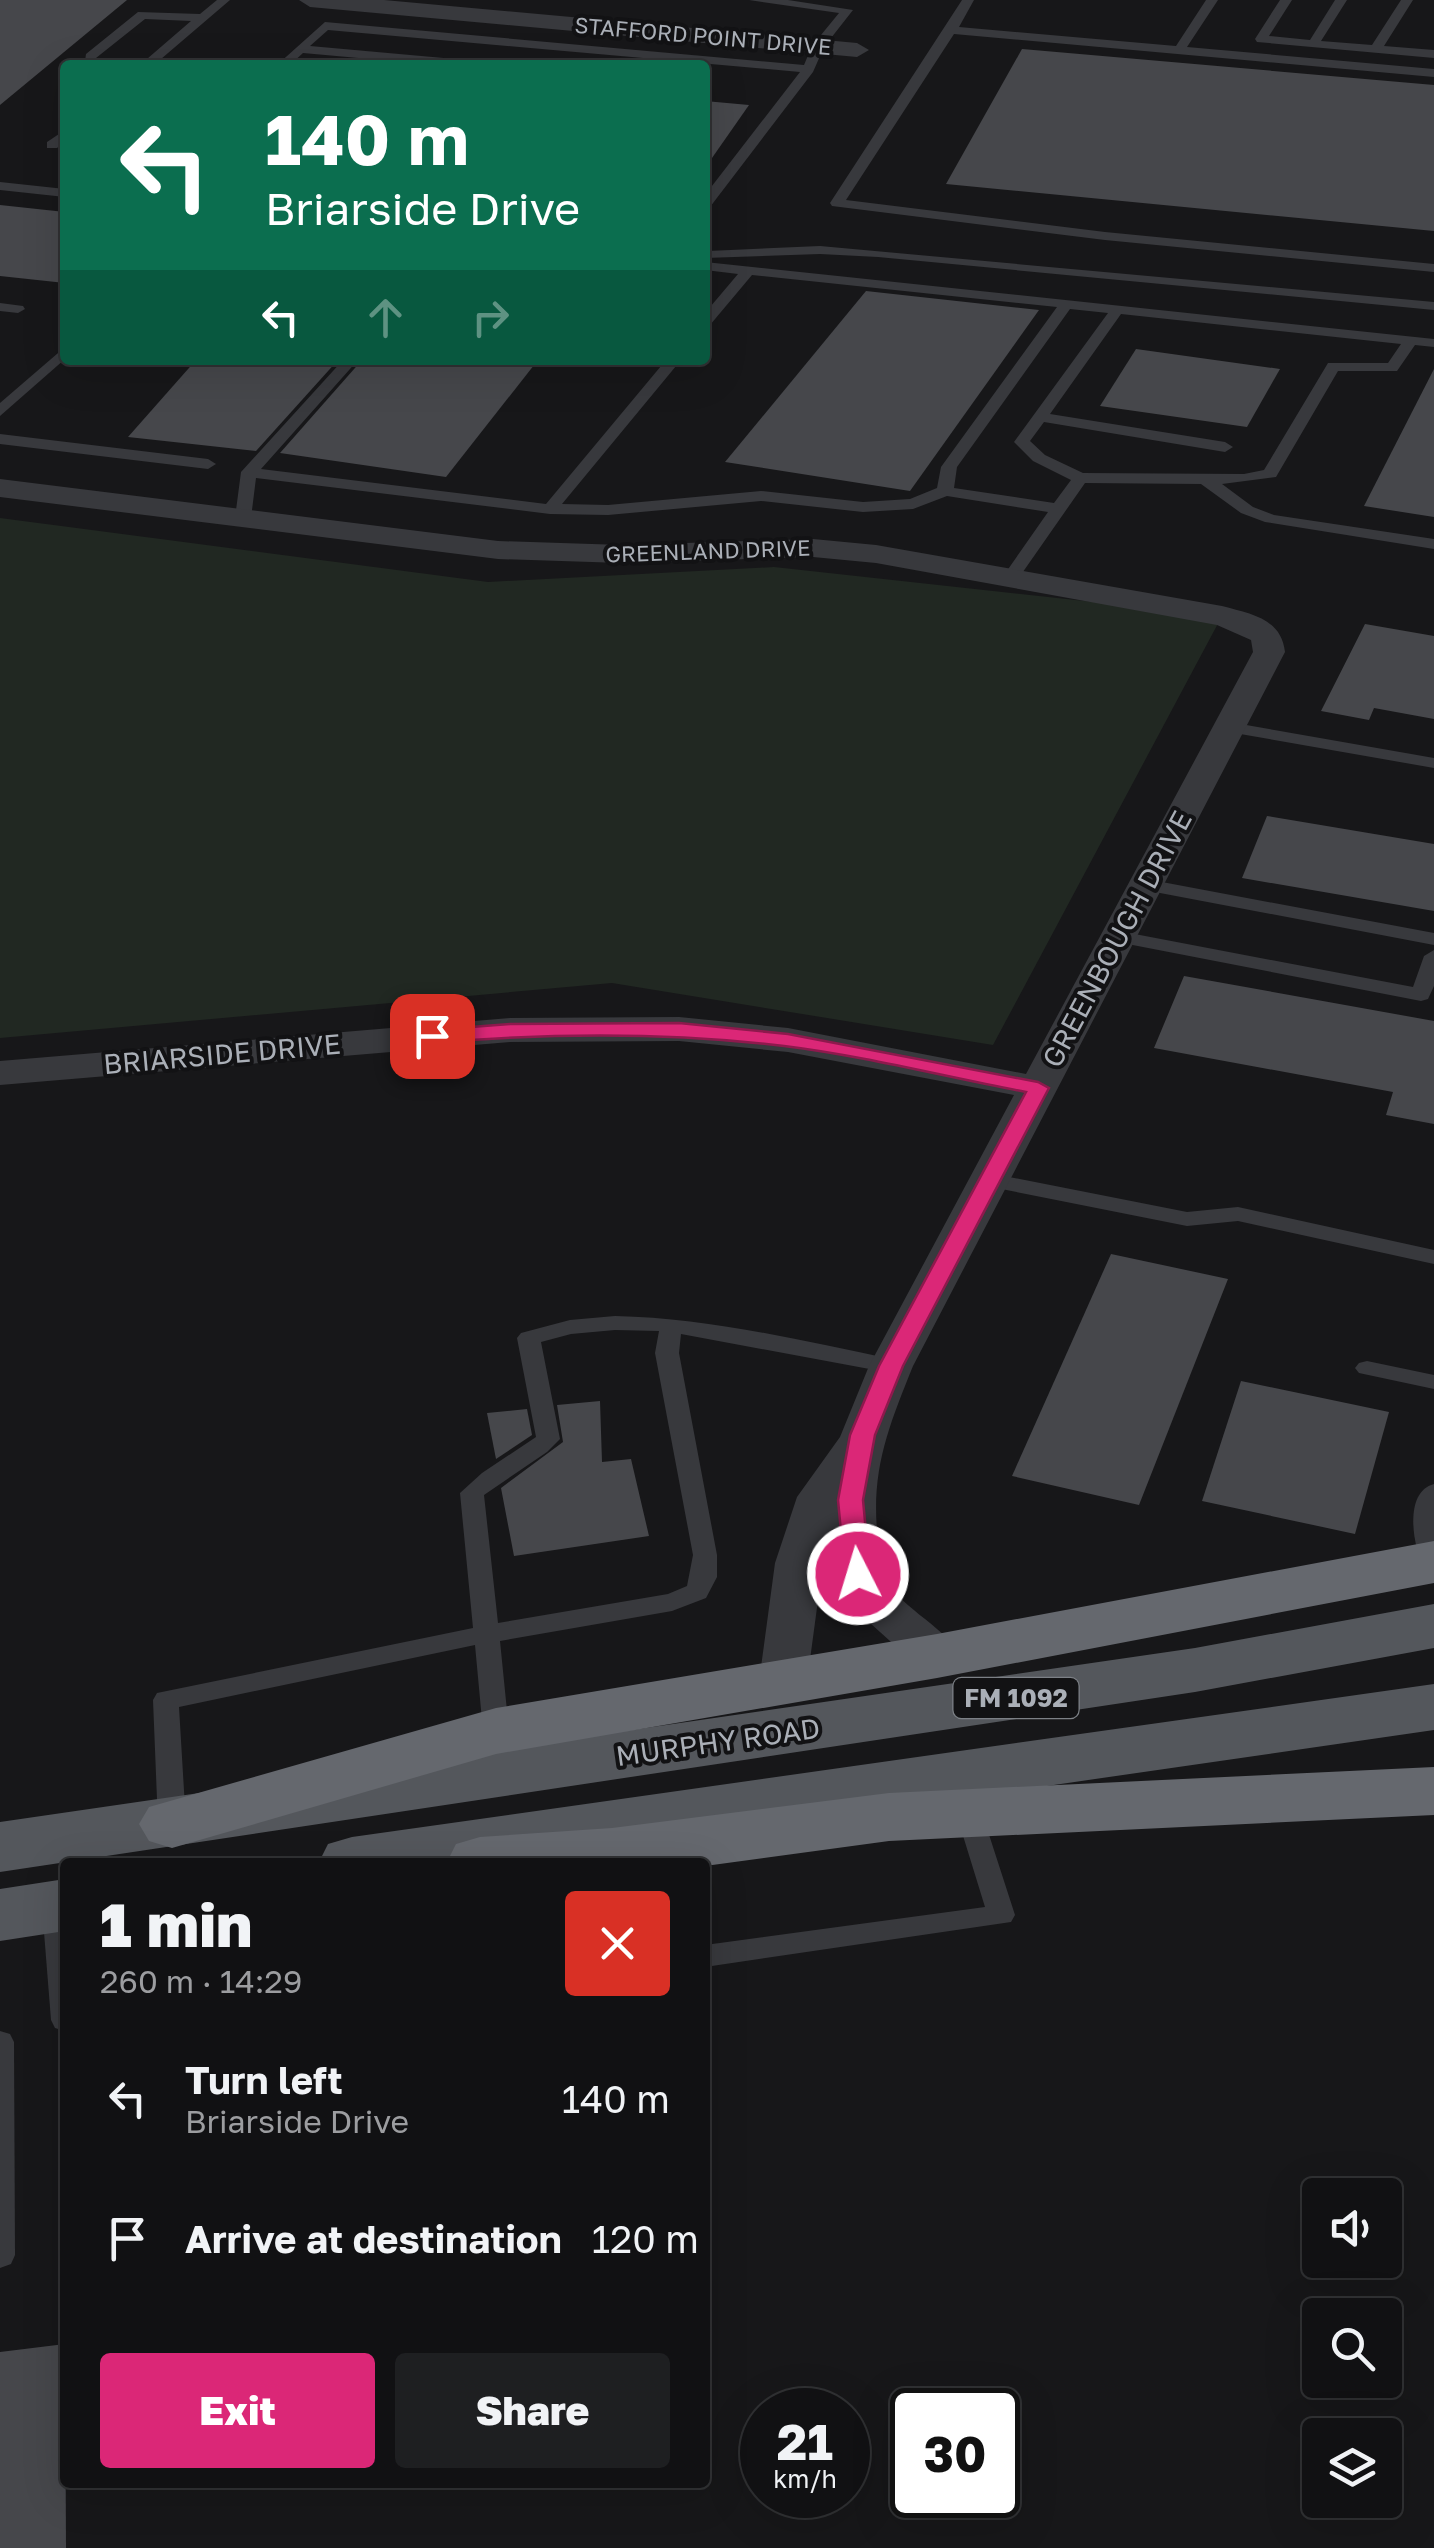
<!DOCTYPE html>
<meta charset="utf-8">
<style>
body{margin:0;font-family:"Golos Text",sans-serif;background:#1e1f21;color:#f1f3f6;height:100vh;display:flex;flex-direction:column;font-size:38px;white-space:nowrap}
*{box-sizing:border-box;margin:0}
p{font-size:32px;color:#9c9da0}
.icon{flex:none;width:55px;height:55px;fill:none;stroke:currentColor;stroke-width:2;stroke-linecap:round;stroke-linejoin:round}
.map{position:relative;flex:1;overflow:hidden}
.sheet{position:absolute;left:60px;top:1858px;width:650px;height:630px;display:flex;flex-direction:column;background:#111113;border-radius:10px;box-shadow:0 10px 40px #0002,0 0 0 2px #303133}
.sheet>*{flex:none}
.banner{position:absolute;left:60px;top:60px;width:650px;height:305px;border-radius:10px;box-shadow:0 10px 40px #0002,0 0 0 2px #303133;background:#0b6e4f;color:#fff;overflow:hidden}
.controls{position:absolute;left:1302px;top:2178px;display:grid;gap:20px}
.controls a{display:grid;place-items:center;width:100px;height:100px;border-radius:10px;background:#111113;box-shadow:0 10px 40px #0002,0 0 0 2px #303133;font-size:50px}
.speed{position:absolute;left:740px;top:2388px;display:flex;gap:20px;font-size:50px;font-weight:700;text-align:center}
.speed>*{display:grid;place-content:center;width:130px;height:130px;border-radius:50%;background:#111113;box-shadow:0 10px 40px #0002,0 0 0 2px #303133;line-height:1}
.speed small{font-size:25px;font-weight:400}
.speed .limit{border:5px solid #111;border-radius:15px;background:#fff;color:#111}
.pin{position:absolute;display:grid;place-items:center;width:85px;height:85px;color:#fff;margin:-42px;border-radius:20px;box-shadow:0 5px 15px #0006}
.me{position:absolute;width:110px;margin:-55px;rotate:355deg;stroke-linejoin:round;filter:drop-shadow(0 0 8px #0008)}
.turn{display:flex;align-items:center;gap:35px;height:210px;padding:0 40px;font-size:45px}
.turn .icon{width:130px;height:130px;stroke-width:2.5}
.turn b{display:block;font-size:70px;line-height:85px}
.lanes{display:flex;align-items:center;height:95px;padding:0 40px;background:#0003;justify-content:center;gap:50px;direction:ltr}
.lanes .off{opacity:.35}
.round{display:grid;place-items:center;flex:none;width:105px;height:105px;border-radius:10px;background:#1e1f21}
.summary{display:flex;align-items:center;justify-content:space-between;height:170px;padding:0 40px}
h1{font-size:60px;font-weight:800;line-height:75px}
.cta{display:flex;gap:20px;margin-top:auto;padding:20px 40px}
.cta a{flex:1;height:115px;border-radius:10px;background:#db2777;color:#fff;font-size:40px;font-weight:800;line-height:115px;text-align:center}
.cta a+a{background:#1e1f21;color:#f1f3f6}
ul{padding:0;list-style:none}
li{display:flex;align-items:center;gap:30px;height:140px;padding:0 40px}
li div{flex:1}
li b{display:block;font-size:38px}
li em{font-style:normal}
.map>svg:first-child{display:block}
</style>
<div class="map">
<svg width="1434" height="2548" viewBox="0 0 1434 2548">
<rect width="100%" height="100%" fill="#171719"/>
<polygon fill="#212822" points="0,518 488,582 774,567 1222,616 993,1045 612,983 0,1038"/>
<g fill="#46474b">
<polygon points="0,0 127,0 0,105"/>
<polygon points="1022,49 1434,85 1434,231 946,184"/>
<polygon points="705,101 749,105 705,168"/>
<polygon points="0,205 65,212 65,283 0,276"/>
<polygon points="866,291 1039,310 910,491 725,462"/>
<polygon points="1136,349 1280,369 1247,427 1100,406"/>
<polygon points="196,360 338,360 256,451 128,437"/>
<polygon points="362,360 538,360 446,477 280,453"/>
<polygon points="1434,369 1434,517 1364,506"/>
<polygon points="1365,624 1434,636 1434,719 1374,708 1369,720 1321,711"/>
<polygon points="1267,816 1434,844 1434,911 1242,878"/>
<polygon points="1184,976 1434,1021 1434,1124 1386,1115 1393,1092 1154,1048"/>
<polygon points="1111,1254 1228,1279 1139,1505 1012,1476"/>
<polygon points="1241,1381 1389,1412 1355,1534 1202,1501"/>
<polygon points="600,1401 602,1462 631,1459 649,1536 514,1556 501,1488 563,1442 557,1405"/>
<polygon points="527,1409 532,1435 496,1459 487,1413"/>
<polygon points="65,2344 66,2548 0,2548 0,2352"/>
</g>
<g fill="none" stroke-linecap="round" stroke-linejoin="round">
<g fill="#38393d" fill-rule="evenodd">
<polygon points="217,0 230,0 154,65 140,65 191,21 145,19 96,58 125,65 93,65 85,61 86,54 138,12 200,14"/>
<polygon points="749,0 788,0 853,10 824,47 813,72 710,207 705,208 705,195 800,72 328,30 310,46 477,61 483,65 436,65 303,53 290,65 277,65 325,22 804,65 812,46 839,13"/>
<polygon points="962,0 974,0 959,27 1176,46 1206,0 1218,0 1187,47 1434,69 1434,77 954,34 846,200 1105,232 1434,264 1434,272 1105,240 832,206 830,203"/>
<polygon points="1280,0 1292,0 1269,36 1310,40 1335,0 1347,0 1321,41 1372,45 1401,0 1413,0 1384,46 1434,50 1434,58 1257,42 1255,39"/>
<polygon points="65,130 65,141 57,148 47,148 47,142"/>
<polygon points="0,182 65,189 65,197 0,190"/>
<polygon points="820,246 1434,302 1434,310 878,257 820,254 705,258 708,251"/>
<path d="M705,262L1434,339V347L1415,345L1397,371H1338L1276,477L1222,484L1253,507L1274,515L1434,539V549L1265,522L1241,513L1201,484L1085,483L1018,579L1012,580L1004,575L1048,512L947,496L913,509L863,512L761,501L608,515L550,514L256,478L251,518L243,523L235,518L241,472L343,360H358L261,469L546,504L666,360H681L562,504L608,505L761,491L863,502L910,499L937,488L941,467L1057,307L752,275L710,325L705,326V313L738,274L705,270ZM1070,309L1108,313L1014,442L1033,461L1071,480L1054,503L954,488L957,467ZM1121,314L1401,344L1388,363H1328L1264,470L1244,474L1083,473L1045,455L1030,441L1044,422L1225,452L1233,447L1225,442L1050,414Z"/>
<polygon points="0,303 23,306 25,309 18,313 0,311"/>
<polygon points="65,347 65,359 0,416 0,403"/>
<polygon points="0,434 208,459 216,464 208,469 0,444"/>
<polygon points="1229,722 1434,758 1434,768 1223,731 1223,723"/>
<polygon points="1146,879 1434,933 1434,945 1139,889 1136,885 1139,881"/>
<polygon points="1119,931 1413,987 1424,956 1434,950 1434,986 1428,999 1421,1001 1112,941 1109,937 1112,933"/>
<polygon points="989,1173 1187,1212 1238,1207 1434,1250 1434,1264 1238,1221 1187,1226 981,1185 978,1180"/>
<path d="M615,1316C709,1318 799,1340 891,1359L903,1366L891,1373L681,1334L679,1353L717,1555V1577L706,1598L672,1611L500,1641L509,1731L505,1738H487L483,1731L475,1645L179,1707L186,1824L182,1831L172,1834L162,1831L158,1824L153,1700L157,1693L473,1628L460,1493L482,1473L536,1437L517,1338L521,1333L570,1320ZM615,1330L659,1331L655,1353L693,1555L687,1586L668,1594L498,1623L484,1495L547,1452L560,1439L541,1342L571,1334Z"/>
<polygon points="1367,1361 1434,1375 1434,1389 1359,1373 1355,1368 1359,1363"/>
<path d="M1434,1484V1570H1433L1424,1568C1413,1547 1403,1492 1434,1484Z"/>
<polygon points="969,1803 979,1806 982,1813 1015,1915 1011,1922 705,1967 705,1945 985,1907 956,1813 959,1806"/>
<polygon points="56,1896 65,1899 65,2031 55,2028 51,2020 42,1907 46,1900"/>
<polygon points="0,2031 10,2034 14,2042 15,2255 11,2264 0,2268"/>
</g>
<g fill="#38393d" fill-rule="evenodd">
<polygon points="299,0 384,0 857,43 869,50 857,57 310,7"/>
<path d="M0,479L498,541L622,545L813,539L876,545L1222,606C1251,614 1281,618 1285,652L913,1366C888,1428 870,1472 878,1540C879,1549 878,1562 881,1571C896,1607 942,1623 961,1656L954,1668L937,1673L920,1668L870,1623L834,1574L831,1537L823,1563L807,1682L800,1694L783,1699L766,1694L759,1682L775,1563L797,1497L840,1437L869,1366L1014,1095L788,1052L679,1041L510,1042L0,1085V1061L510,1018L679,1017L788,1028L1026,1074L1253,652L1251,640L1217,625L876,563L813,557L622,563L498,559L0,497Z"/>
</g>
<g fill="#54575c" fill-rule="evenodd">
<polygon points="1434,1604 1434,1648 1195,1692 0,1872 0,1822 1195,1648"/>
<polygon points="1434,1684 1434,1730 521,1862 319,1862 328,1844 352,1837"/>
<polygon points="65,1879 65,1931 0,1941 0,1889"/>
</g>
<g fill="#65686e" fill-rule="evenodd">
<polygon points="1434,1541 1434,1583 937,1678 496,1754 172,1848 149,1841 139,1824 149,1807 496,1708 937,1634"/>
<polygon points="1434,1767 1434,1815 889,1841 705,1866 705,1862 447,1862 456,1844 480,1837 612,1828 889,1793"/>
</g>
</g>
<path fill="#db2777" stroke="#8e194d" stroke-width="2.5" d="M679,1023L788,1034L1038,1082L1049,1088L903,1366L875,1435L863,1500L870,1574L866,1580H849L845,1574L838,1500L850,1435L879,1366L1026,1092C946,1077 865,1056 784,1046C667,1032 549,1033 432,1043L421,1036L432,1030L510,1024Z"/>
<g text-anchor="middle" stroke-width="8" stroke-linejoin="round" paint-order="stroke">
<g font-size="22" fill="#aaafb7" stroke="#121214">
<text transform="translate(703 36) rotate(5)" y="8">STAFFORD POINT DRIVE</text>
<text transform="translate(708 551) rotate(-2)" y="8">GREENLAND DRIVE</text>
</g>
<rect fill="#121214" stroke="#7c8086" stroke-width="2.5" x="953.5" y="1678" width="125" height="40" rx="8"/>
<g font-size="25" font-weight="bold" fill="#aaafb7">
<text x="1016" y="1707">FM 1092</text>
</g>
<g font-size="28" fill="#aaafb7" stroke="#121214">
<text transform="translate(1117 939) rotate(-62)" y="10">GREENBOUGH DRIVE</text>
<text transform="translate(222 1054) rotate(-5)" y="10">BRIARSIDE DRIVE</text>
<text transform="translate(718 1742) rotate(-8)" y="10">MURPHY ROAD</text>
</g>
</g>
</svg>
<div class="controls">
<a><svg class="icon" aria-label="sound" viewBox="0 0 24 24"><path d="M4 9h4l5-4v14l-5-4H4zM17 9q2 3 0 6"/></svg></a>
<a><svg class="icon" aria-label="search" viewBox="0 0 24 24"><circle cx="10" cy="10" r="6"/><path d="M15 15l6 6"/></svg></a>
<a><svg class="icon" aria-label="layers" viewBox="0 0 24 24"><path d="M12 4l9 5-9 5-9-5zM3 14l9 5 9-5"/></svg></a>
</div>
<div class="speed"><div>21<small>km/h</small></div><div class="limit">30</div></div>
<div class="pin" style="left:432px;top:1036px;background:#d93025"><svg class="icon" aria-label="arrive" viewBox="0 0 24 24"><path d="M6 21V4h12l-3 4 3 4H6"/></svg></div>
<svg class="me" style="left:858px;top:1574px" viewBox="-20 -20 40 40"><circle r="17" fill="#db2777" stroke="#fff" stroke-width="3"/><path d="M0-11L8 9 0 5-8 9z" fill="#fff"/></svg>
<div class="banner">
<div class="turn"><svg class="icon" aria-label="left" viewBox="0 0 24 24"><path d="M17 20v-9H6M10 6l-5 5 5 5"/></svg><div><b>140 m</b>Briarside Drive</div></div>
<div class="lanes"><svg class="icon" aria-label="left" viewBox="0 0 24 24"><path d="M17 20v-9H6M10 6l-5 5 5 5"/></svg><svg class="icon off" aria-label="ahead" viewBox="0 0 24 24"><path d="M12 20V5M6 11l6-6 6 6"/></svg><svg class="icon off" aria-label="right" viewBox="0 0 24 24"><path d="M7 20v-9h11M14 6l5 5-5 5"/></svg></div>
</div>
<section class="sheet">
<div class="summary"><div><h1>1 min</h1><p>260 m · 14:29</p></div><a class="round" style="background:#d93025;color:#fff"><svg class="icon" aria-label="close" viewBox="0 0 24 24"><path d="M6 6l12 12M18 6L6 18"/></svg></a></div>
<ul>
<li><svg class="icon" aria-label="left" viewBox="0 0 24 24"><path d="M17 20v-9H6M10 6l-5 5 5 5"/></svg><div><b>Turn left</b><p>Briarside Drive</p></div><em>140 m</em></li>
<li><svg class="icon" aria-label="arrive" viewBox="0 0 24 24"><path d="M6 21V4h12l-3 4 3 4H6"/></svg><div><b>Arrive at destination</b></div><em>120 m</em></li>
</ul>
<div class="cta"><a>Exit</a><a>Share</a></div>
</section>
</div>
